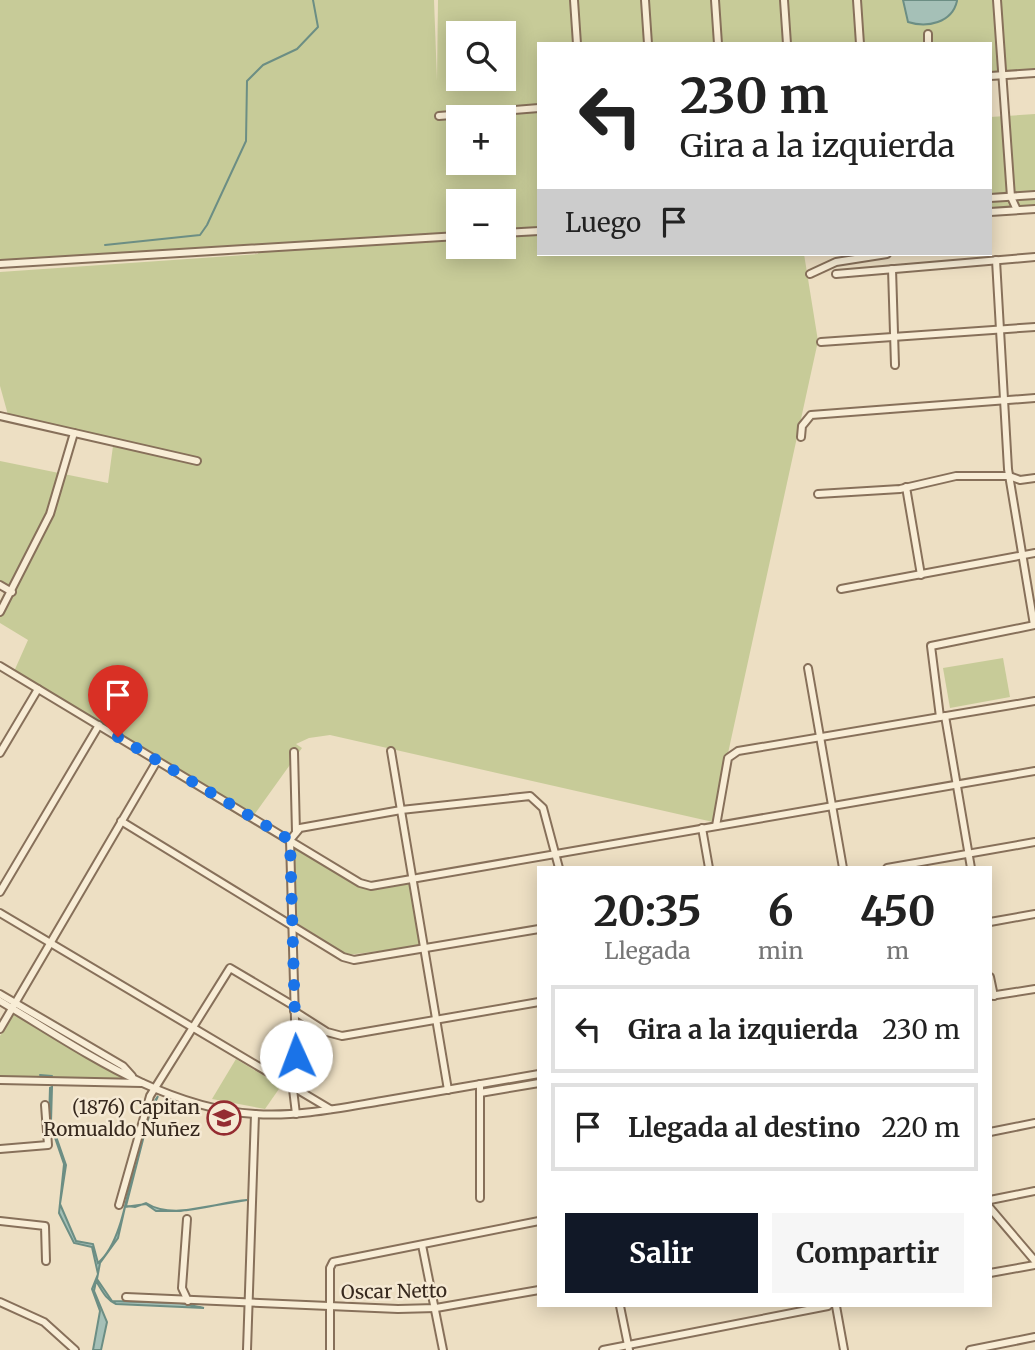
<!DOCTYPE html>
<html lang="es">
<meta charset="utf-8">
<style>
body{margin:0;font-family:Merriweather,serif;background:#f6f6f6;color:#222;height:100vh;display:flex;flex-direction:column;font-size:26px;white-space:nowrap}
*{box-sizing:border-box;margin:0}
p{font-size:23px;color:#767676}
.icon{flex:none;width:38px;height:38px;fill:none;stroke:currentColor;stroke-width:2;stroke-linecap:round;stroke-linejoin:round}
.map{position:relative;flex:1;overflow:hidden}
.side{position:absolute;left:537px;top:866px;width:455px;height:441px;display:flex;flex-direction:column;background:#fff;border-radius:0px;box-shadow:0 4px 18px #0003}
.side>*{flex:none}
.guide{position:absolute;left:537px;top:42px;width:455px;height:214px;border-radius:0px;box-shadow:0 4px 18px #0003;background:#fff;color:#222;overflow:hidden}
.controls{position:absolute;left:446px;top:21px;display:grid;gap:14px}
.controls a{display:grid;place-items:center;width:70px;height:70px;border-radius:0px;background:#fff;box-shadow:0 4px 18px #0003;font-size:35px}
.pin{position:absolute;display:grid;place-items:center;width:60px;height:60px;color:#fff;margin:-72px -30px;border-radius:50% 50% 50% 0;rotate:-45deg;box-shadow:0 0 7px #0007}
.pin .icon{rotate:45deg}
.me{position:absolute;width:77px;margin:-38px;rotate:358deg;stroke-linejoin:round;filter:drop-shadow(0 0 5px #0008)}
.turn{display:flex;align-items:center;gap:24px;height:147px;padding:0 28px;font-size:32px}
.turn .icon{width:91px;height:91px;stroke-width:2.5}
.turn b{display:block;font-size:49px;line-height:60px}
.then{display:flex;align-items:center;height:66px;padding:0 28px;background:#0003;gap:14px;font-size:26px}
.eta{display:flex;justify-content:space-evenly;align-items:center;height:119px;text-align:center}
.eta b{font-size:42px;font-weight:700;line-height:49px}
.action{display:flex;gap:14px;margin-top:auto;padding:14px 28px}
.action a{flex:1;height:80px;border-radius:0px;background:#111827;color:#fff;font-size:28px;font-weight:700;line-height:80px;text-align:center}
.action a+a{background:#f6f6f6;color:#222}
ul{padding:0;list-style:none}
li{display:flex;align-items:center;gap:21px;height:88px;margin:0 14px 10px;padding:0 14px;border:4px solid #e0e0e0;border-radius:0px}
li div{flex:1}
li b{display:block;font-size:26px}
li em{font-style:normal}
.map>svg:first-child{display:block}
</style>
<div class="map">
<svg width="1035" height="1350" viewBox="0 0 1035 1350">
<rect width="100%" height="100%" fill="#eddfc3"/>
<g fill="#c7cb98" fill-rule="evenodd">
<path d="M0,0H434L437,81L438,0H1035V73L991,75L990,44H539V254H804L818,341L713,822L330,735L309,738L296,744L302,748L249,822L12,676L28,640L0,623V601L4,593L0,590V461L108,483L113,446L10,422L0,386V272L258,254L259,250L0,262ZM458,33H504V79H458ZM458,117H504V163H458ZM458,201H504V247H458Z"/>
<polygon points="1035,114 1035,207 991,210 990,117"/>
<polygon points="1003,658 1010,697 950,708 943,668"/>
<polygon points="293,847 362,887 376,888 409,883 420,946 347,955 294,921"/>
<polygon points="13,1012 121,1076 122,1079 0,1076 0,1036"/>
<polygon points="236,1059 281,1086 265,1109 212,1099"/>
</g>
<g fill="#a5c0b7" stroke="#6c8e84" stroke-width="2">
<path d="M903,0H957V1C952,23 927,28 908,22Z"/>
<path d="M52,1087L51,1122L66,1165L60,1204L76,1241L93,1244L98,1263C133,1234 129,1135 158,1096L149,1116L126,1206L135,1207L146,1203C174,1221 216,1202 247,1200L181,1211H156L146,1204L125,1207L118,1238L100,1263L97,1279L112,1301L180,1303L204,1308L116,1304C105,1299 102,1290 96,1281L94,1291L107,1322L101,1350H93L100,1311L92,1289L98,1274L92,1247L74,1243L59,1213L64,1164L49,1120L50,1088Z"/>
</g>
<g fill="none" stroke-linecap="round" stroke-linejoin="round">
<g stroke="#6c8e84" stroke-width="2">
<polyline points="105,245 200,235 207,225 246,141 247,81 263,65 297,49 318,27 313,0"/>
<polyline points="40,1075 52,1076"/>
</g>
<defs>
<g id="street">
<polyline points="574,0 577,44"/>
<polyline points="645,0 648,44"/>
<polyline points="715,0 718,44"/>
<polyline points="784,0 787,44"/>
<polyline points="857,0 860,44"/>
<polyline points="997,0 1011,197 1017,210"/>
<polyline points="928,34 928,44"/>
<polyline points="990,76 1035,73"/>
<polyline points="439,116 539,108"/>
<polyline points="990,198 1035,195"/>
<polyline points="990,212 1035,209"/>
<polyline points="504,233 539,231"/>
<polyline points="996,260 1008,469 1034,625"/>
<polyline points="0,264 458,236"/>
<polyline points="892,269 895,365"/>
<polyline points="810,274 836,262 887,254"/>
<polyline points="836,274 1035,257"/>
<polyline points="821,342 1035,327"/>
<polyline points="0,416 197,461"/>
<polyline points="801,437 802,426 811,415 1035,398"/>
<polyline points="906,487 921,575"/>
<polyline points="818,494 900,489 956,476 1009,476 1020,480 1035,478"/>
<polyline points="0,585 12,592"/>
<polyline points="841,589 1035,553"/>
<polyline points="0,612 50,514 74,433"/>
<polyline points="0,666 360,883 371,886 1035,771"/>
<polyline points="808,668 843,868"/>
<polyline points="945,716 971,868"/>
<polyline points="940,717 931,646 1035,625"/>
<polyline points="391,751 448,1090"/>
<polyline points="294,752 296,832"/>
<polyline points="0,753 38,689"/>
<polyline points="121,821 343,957 354,960 539,929"/>
<polyline points="716,826 728,758 738,751 1035,701"/>
<polyline points="702,828 709,868"/>
<polyline points="887,868 1035,842"/>
<polyline points="0,892 99,725"/>
<polyline points="0,913 330,1109"/>
<polyline points="990,922 1035,914"/>
<polyline points="990,977 994,996"/>
<polyline points="0,994 123,1066 132,1076"/>
<polyline points="990,996 1035,989"/>
<path d="M0,1001C79,1048 161,1108 255,1114C297,1117 340,1108 382,1101C434,1092 487,1083 539,1074"/>
<polyline points="294,1011 327,1032 342,1036 539,1002"/>
<polyline points="0,1029 157,761"/>
<polyline points="0,1080 142,1083"/>
<polyline points="480,1084 480,1198"/>
<polyline points="291,1087 296,1056 290,840 300,828 401,810 530,796 543,808 559,868"/>
<polyline points="293,1089 296,1114"/>
<polyline points="480,1093 539,1083"/>
<polyline points="990,1132 1035,1123"/>
<polyline points="0,1149 48,1145 45,1105"/>
<polyline points="990,1200 1035,1191"/>
<polyline points="119,1205 150,1096 230,968 294,1006"/>
<polyline points="990,1208 1035,1261"/>
<polyline points="187,1219 182,1288 188,1301"/>
<polyline points="0,1221 45,1226 46,1261"/>
<polyline points="422,1245 443,1350"/>
<polyline points="990,1273 1035,1265"/>
<polyline points="126,1297 398,1309 436,1308 539,1290"/>
<polyline points="0,1302 44,1322 75,1350"/>
<polyline points="620,1306 629,1350"/>
<polyline points="836,1306 844,1350"/>
<polyline points="247,1350 255,1114"/>
<polyline points="330,1350 330,1268 333,1262 539,1221"/>
<polyline points="603,1350 828,1306"/>
<polyline points="970,1350 1035,1337"/>
</g>
</defs>
<use href="#street" stroke="#87705a" stroke-width="10"/>
<use href="#street" stroke="#f8edd6" stroke-width="6"/>
</g>
<g fill="none" stroke-linecap="round" stroke-linejoin="round">
<polyline stroke="#1a73e8" stroke-width="12" stroke-dasharray="0 21.6" points="118,737 290,840 296,1056"/>
</g>
<defs>
<symbol id="school-ring" viewBox="-11 -11 22 22"><circle r="9.5" fill="#f5e9d3" stroke="#942c31" stroke-width="1.5"/><path d="M0-5L7-2L0 1L-7-2ZM-4 1L0 2.5L4 1V4Q0 6-4 4Z" fill="#942c31"/></symbol>
</defs>
<g fill-rule="evenodd">
<use href="#school-ring" x="205" y="1099" width="38" height="38"/>
</g>
<g text-anchor="middle" stroke-width="5" stroke-linejoin="round" paint-order="stroke">
<g font-size="19" fill="#37291e" stroke="#f5e9d3" text-anchor="end">
<text x="200" y="1114">(1876) Capitan<tspan x="200" dy="22">Romualdo Nuñez</tspan></text>
</g>
<g font-size="19" fill="#37291e" stroke="#f5e9d3">
<text transform="translate(394 1291) rotate(-1)" y="7">Oscar Netto</text>
</g>
</g>
</svg>
<div class="controls">
<a><svg class="icon" aria-label="search" viewBox="0 0 24 24"><circle cx="10" cy="10" r="6"/><path d="M15 15l6 6"/></svg></a>
<a>+</a>
<a>−</a>
</div>
<div class="pin" style="left:118px;top:737px;background:#d93025"><svg class="icon" aria-label="arrive" viewBox="0 0 24 24"><path d="M6 21V4h12l-3 4 3 4H6"/></svg></div>
<svg class="me" style="left:296px;top:1056px" viewBox="-20 -20 40 40"><circle r="19" fill="#fff"/><path d="M0-13L10 11 0 6-10 11z" fill="#1a73e8"/></svg>
<div class="guide">
<div class="turn"><svg class="icon" aria-label="left" viewBox="0 0 24 24"><path d="M17 20v-9H6M10 6l-5 5 5 5"/></svg><div><b>230 m</b>Gira a la izquierda</div></div>
<div class="then">Luego<svg class="icon" aria-label="arrive" viewBox="0 0 24 24"><path d="M6 21V4h12l-3 4 3 4H6"/></svg></div>
</div>
<section class="side">
<div class="eta">
<div><b>20:35</b><p>Llegada</p></div>
<div><b>6</b><p>min</p></div>
<div><b>450</b><p>m</p></div>
</div>
<ul>
<li><svg class="icon" aria-label="left" viewBox="0 0 24 24"><path d="M17 20v-9H6M10 6l-5 5 5 5"/></svg><div><b>Gira a la izquierda</b></div><em>230 m</em></li>
<li><svg class="icon" aria-label="arrive" viewBox="0 0 24 24"><path d="M6 21V4h12l-3 4 3 4H6"/></svg><div><b>Llegada al destino</b></div><em>220 m</em></li>
</ul>
<div class="action"><a>Salir</a><a>Compartir</a></div>
</section>
</div>
